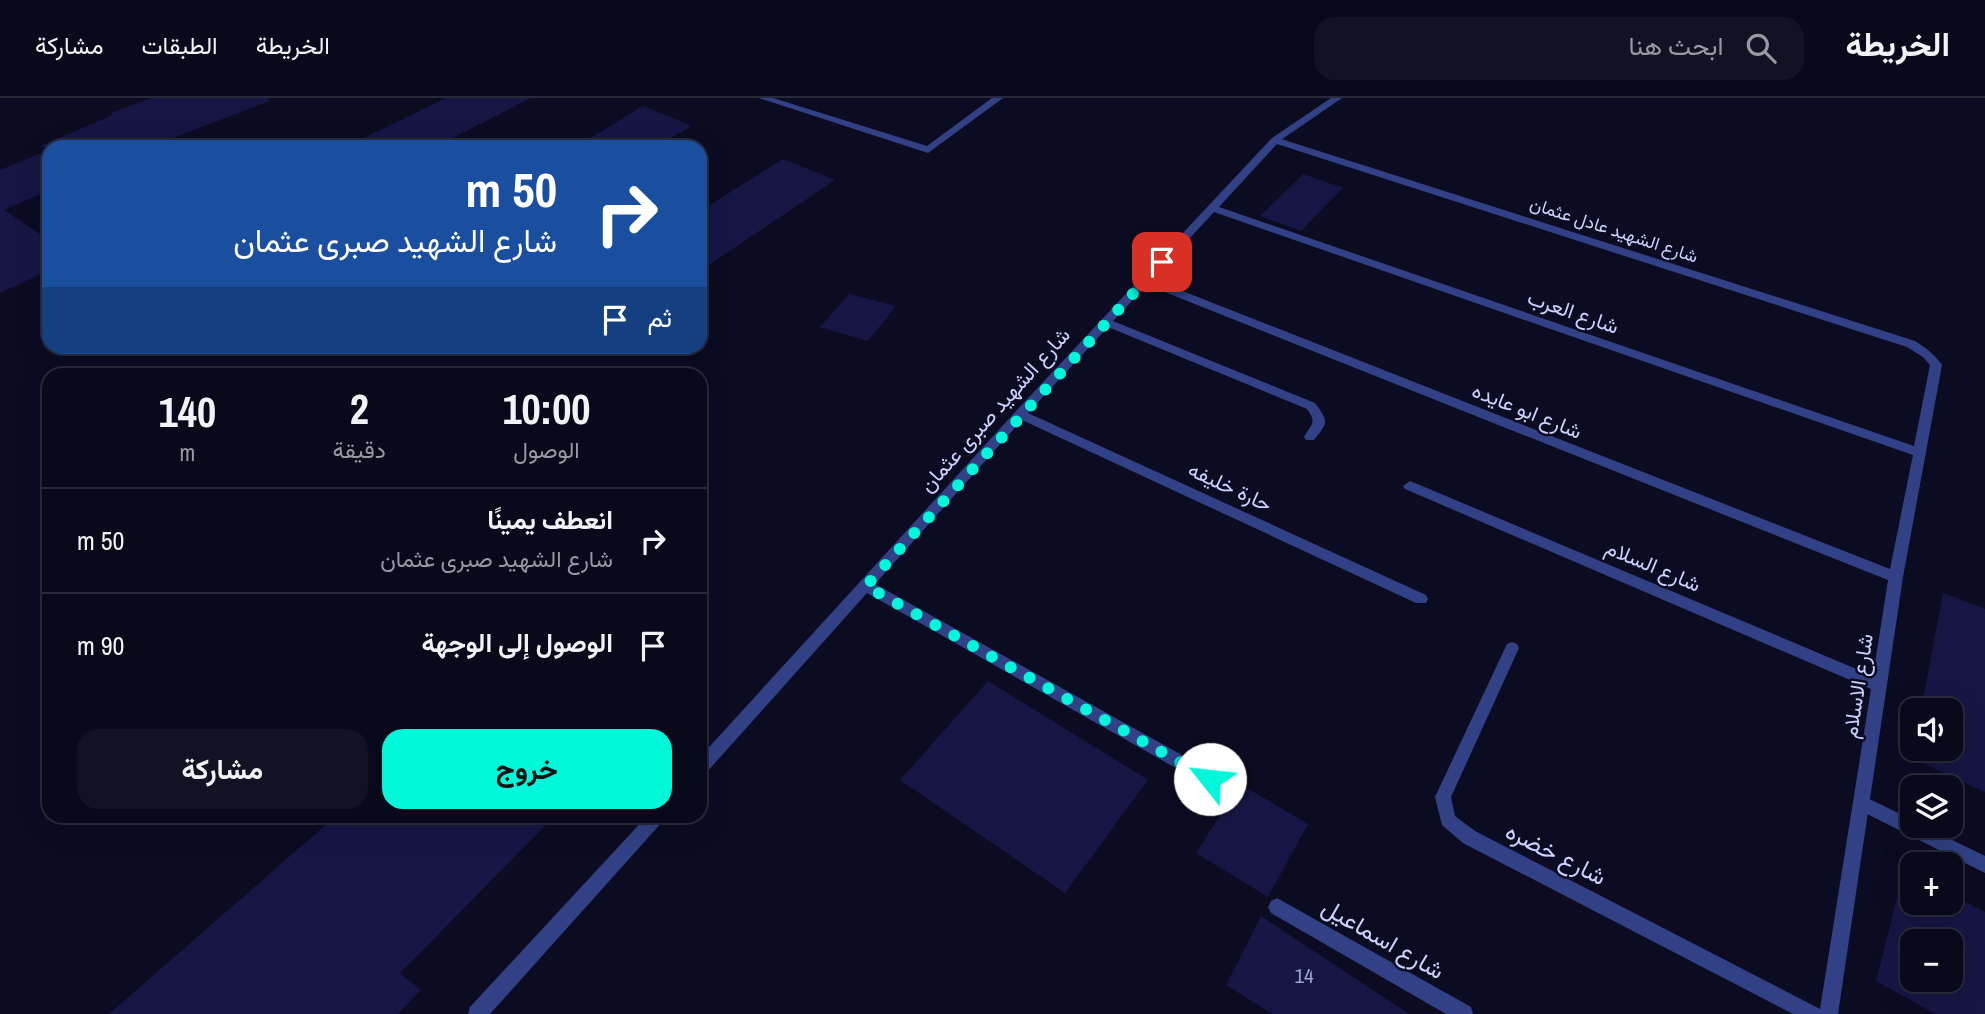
<!DOCTYPE html>
<html lang="ar">
<meta charset="utf-8">
<style>
body{margin:0;font-family:"Archivo Narrow",Vazirmatn,sans-serif;background:#111223;color:#f1f3f6;direction:rtl;height:100vh;display:flex;flex-direction:column;font-size:26px;white-space:nowrap}
*{box-sizing:border-box;margin:0}
p{font-size:23px;color:#989aa2}
.icon{flex:none;width:38px;height:38px;fill:none;stroke:currentColor;stroke-width:2;stroke-linecap:round;stroke-linejoin:round}
.map{position:relative;flex:1;overflow:hidden;direction:ltr}
.side{position:absolute;left:42px;top:270px;width:665px;height:455px;display:flex;flex-direction:column;background:#08091a;border-radius:21px;box-shadow:0 7px 28px #0002,0 0 0 2px #292a39;direction:rtl}
.side>*{flex:none}
.hud{position:absolute;left:42px;top:42px;width:665px;height:214px;border-radius:21px;box-shadow:0 7px 28px #0002,0 0 0 2px #292a39;direction:rtl;background:#1a4fa0;color:#fff;overflow:hidden}
.tools{position:absolute;left:1900px;top:600px;display:grid;gap:14px}
.tools a{display:grid;place-items:center;width:63px;height:63px;border-radius:14px;background:#08091a;box-shadow:0 7px 28px #0002,0 0 0 2px #292a39;font-size:35px}
.pin{position:absolute;display:grid;place-items:center;width:60px;height:60px;color:#fff;margin:-30px;border-radius:14px;box-shadow:0 4px 10px #0006}
.me{position:absolute;width:77px;margin:-38px;rotate:299deg;stroke-linejoin:round;filter:drop-shadow(0 0 5px #0008)}
.turn{display:flex;align-items:center;gap:24px;height:147px;padding:0 35px;font-size:32px}
.turn .icon{width:91px;height:91px;stroke-width:2.5}
.turn b{display:block;font-size:49px;line-height:60px}
.then{display:flex;align-items:center;height:66px;padding:0 35px;background:#0003;gap:14px;font-size:26px}
.eta{display:flex;justify-content:space-evenly;align-items:center;height:119px;text-align:center}
.eta b{font-size:42px;font-weight:700;line-height:49px}
.button{display:flex;gap:14px;margin-top:auto;padding:14px 35px}
.button a{flex:1;height:80px;border-radius:21px;background:#00f7da;color:#111;font-size:28px;font-weight:700;line-height:80px;text-align:center}
.button a+a{background:#111223;color:#f1f3f6}
ul{padding:0;list-style:none}
li{display:flex;align-items:center;gap:21px;height:105px;padding:0 35px;border-top:2px solid #292a39}
li div{flex:1}
li b{display:block;font-size:26px}
li em{font-style:normal}
header{display:flex;align-items:center;gap:42px;box-sizing:border-box;height:98px;padding:0 35px;background:#08091a;border-bottom:2px solid #292a39}
header strong{font-size:33px}
nav{display:flex;gap:38px;margin-inline-start:auto;font-size:24px}
.search{width:490px;height:63px;background:#111223;display:flex;align-items:center;gap:18px;box-sizing:border-box;padding:0 24px;border-radius:21px;color:#989aa2;font-size:26px}
.map>svg:first-child{display:block}
</style>
<header>
<strong>الخريطة</strong>
<div class="search"><svg class="icon" aria-label="search" viewBox="0 0 24 24"><circle cx="10" cy="10" r="6"/><path d="M15 15l6 6"/></svg>ابحث هنا</div>
<nav><a>الخريطة</a><a>الطبقات</a><a>مشاركة</a></nav>
</header>
<div class="map">
<svg width="1985" height="916" viewBox="0 0 1985 916">
<rect width="100%" height="100%" fill="#0b0c22"/>
<g fill="#161645" fill-rule="evenodd">
<polygon points="151,0 268,0 269,3 150,49 38,49 113,17 111,15"/>
<polygon points="446,0 531,0 435,49 345,49"/>
<polygon points="643,8 692,28 655,49 576,49"/>
<polygon points="49,52 49,92 4,112 49,142 49,172 0,195 0,72"/>
<polygon points="783,61 835,82 700,173 700,113"/>
<polygon points="1303,76 1343,90 1301,133 1260,118"/>
<polygon points="849,196 896,208 868,243 820,229"/>
<polygon points="1943,495 1985,511 1985,694 1911,660 1913,651 1951,651 1951,612 1921,612"/>
<polygon points="988,583 1148,682 1065,795 900,682"/>
<polygon points="1240,686 1308,726 1268,799 1196,755"/>
<polygon points="336,718 555,718 400,875 421,892 398,916 109,916"/>
<path d="M1904,773L1913,777V805H1951V797L1985,814V916H1936L1876,883ZM1913,844H1951V882H1913Z"/>
<polygon points="1261,818 1300,844 1409,916 1272,916 1226,887"/>
</g>
<g fill="none" stroke-linecap="round" stroke-linejoin="round">
<g fill="#324185" fill-rule="evenodd">
<polygon points="759,0 773,0 927,48 992,0 1003,0 928,55"/>
<polygon points="1331,0 1342,0 1278,44 1272,44 1272,40"/>
<polygon points="1861,697 1913,722 1913,728 1924,728 1985,758 1985,775 1855,710 1853,705 1855,700"/>
</g>
<g fill="#324185" fill-rule="evenodd">
<path d="M1272,40H1278L1915,243C1926,250 1934,256 1942,267L1903,479L1838,916H1793L1463,745L1442,727L1435,699L1507,546L1512,544L1517,546L1519,550L1451,699L1455,718L1475,733L1820,911L1871,591L1405,391L1403,388L1410,383L1415,385L1873,578L1888,482L1147,187L1113,223L1315,305C1329,324 1328,324 1314,342H1306L1304,339C1312,325 1317,325 1307,311L1108,229L1028,315L1426,497L1428,501L1426,505H1416L1022,322L875,486L1216,676L1218,681L1216,686L1210,688L1204,686L867,495L706,675L700,677V659L1016,313ZM1277,46L1907,249L1923,259L1930,267L1914,348L1219,109ZM1214,114L1913,357L1890,471L1152,181Z"/>
<polygon points="647,718 665,718 663,723 490,916 468,916 470,909"/>
<polygon points="1277,800 1471,909 1473,916 1446,916 1271,815 1268,809 1271,803"/>
</g>
</g>
<g fill="none" stroke-linecap="round" stroke-linejoin="round">
<polyline stroke="#00f7da" stroke-width="12" stroke-dasharray="0 21.6" points="1162,164 866,488 1210,681"/>
</g>
<g text-anchor="middle" stroke-width="5" stroke-linejoin="round" paint-order="stroke">
<g font-size="18" fill="#ccd2ff" stroke="#0b0c22">
<text transform="translate(1614 132) rotate(18)" y="6">شارع الشهيد عادل عثمان</text>
</g>
<g font-size="21" fill="#ccd2ff" stroke="#0b0c22">
<text transform="translate(1573 214) rotate(19)" y="7">شارع العرب</text>
<text transform="translate(995 312) rotate(-48)" y="7">شارع الشهيد صبرى عثمان</text>
<text transform="translate(1527 313) rotate(22)" y="7">شارع ابو عايده</text>
<text transform="translate(1230 389) rotate(25)" y="7">حارة خليفه</text>
<text transform="translate(1653 468) rotate(23)" y="7">شارع السلام</text>
<text transform="translate(1858 588) rotate(-81)" y="7">شارع الاسلام</text>
</g>
<g font-size="21" fill="#9ea3d0">
<text x="1304" y="885">14</text>
</g>
<g font-size="24" fill="#ccd2ff" stroke="#0b0c22">
<text transform="translate(1556 756) rotate(27)" y="8">شارع خضره</text>
<text transform="translate(1383 841) rotate(30)" y="8">شارع اسماعيل</text>
</g>
</g>
</svg>
<div class="tools">
<a><svg class="icon" aria-label="sound" viewBox="0 0 24 24"><path d="M4 9h4l5-4v14l-5-4H4zM17 9q2 3 0 6"/></svg></a>
<a><svg class="icon" aria-label="layers" viewBox="0 0 24 24"><path d="M12 4l9 5-9 5-9-5zM3 14l9 5 9-5"/></svg></a>
<a>+</a>
<a>−</a>
</div>
<div class="pin" style="left:1162px;top:164px;background:#d93025"><svg class="icon" aria-label="arrive" viewBox="0 0 24 24"><path d="M6 21V4h12l-3 4 3 4H6"/></svg></div>
<svg class="me" style="left:1210px;top:681px" viewBox="-20 -20 40 40"><circle r="19" fill="#fff"/><path d="M0-13L10 11 0 6-10 11z" fill="#00f7da"/></svg>
<div class="hud">
<div class="turn"><svg class="icon" aria-label="right" viewBox="0 0 24 24"><path d="M7 20v-9h11M14 6l5 5-5 5"/></svg><div><b>50 m</b>شارع الشهيد صبرى عثمان</div></div>
<div class="then">ثم<svg class="icon" aria-label="arrive" viewBox="0 0 24 24"><path d="M6 21V4h12l-3 4 3 4H6"/></svg></div>
</div>
<section class="side">
<div class="eta">
<div><b>10:00</b><p>الوصول</p></div>
<div><b>2</b><p>دقيقة</p></div>
<div><b>140</b><p>m</p></div>
</div>
<ul>
<li><svg class="icon" aria-label="right" viewBox="0 0 24 24"><path d="M7 20v-9h11M14 6l5 5-5 5"/></svg><div><b>انعطف يمينًا</b><p>شارع الشهيد صبرى عثمان</p></div><em>50 m</em></li>
<li><svg class="icon" aria-label="arrive" viewBox="0 0 24 24"><path d="M6 21V4h12l-3 4 3 4H6"/></svg><div><b>الوصول إلى الوجهة</b></div><em>90 m</em></li>
</ul>
<div class="button"><a>خروج</a><a>مشاركة</a></div>
</section>
</div>
